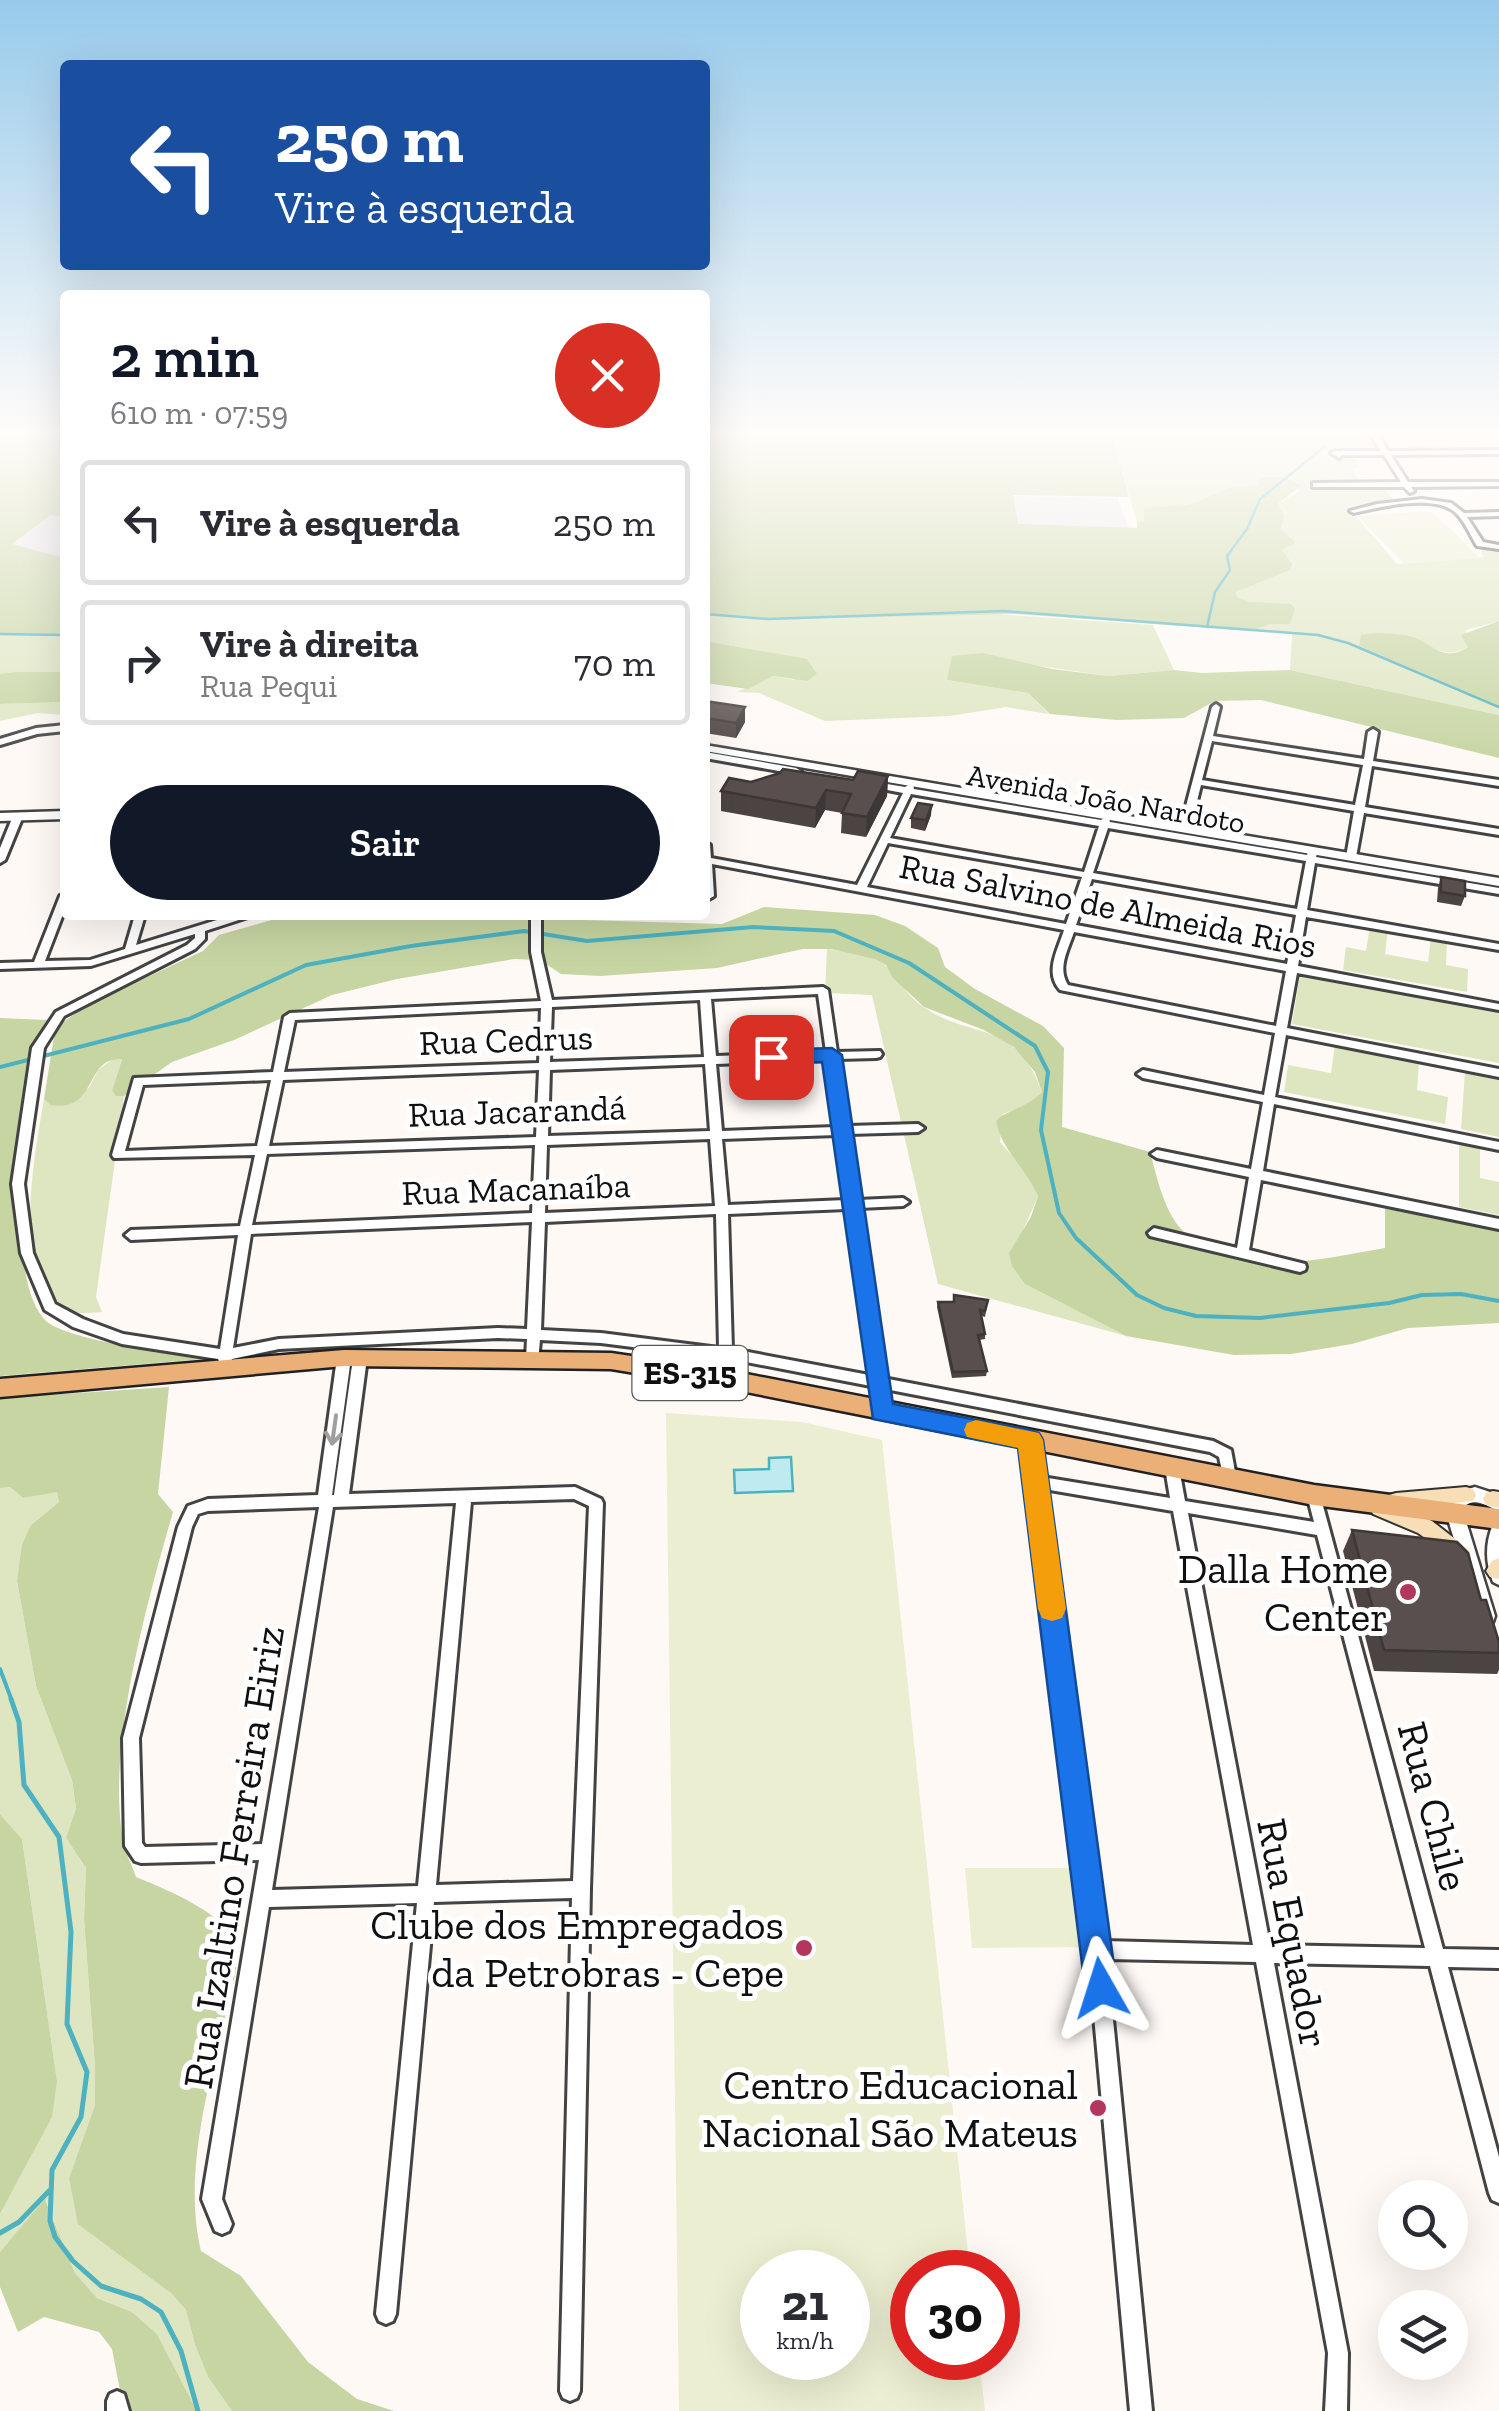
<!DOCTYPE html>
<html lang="pt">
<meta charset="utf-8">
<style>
body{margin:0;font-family:"Zilla Slab",serif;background:#f2f2f3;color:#2b2b33;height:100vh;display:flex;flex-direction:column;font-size:38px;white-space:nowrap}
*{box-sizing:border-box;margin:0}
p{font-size:32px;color:#7c7c81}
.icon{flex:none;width:55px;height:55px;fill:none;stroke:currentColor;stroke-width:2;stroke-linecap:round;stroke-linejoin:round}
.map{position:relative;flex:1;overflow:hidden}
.details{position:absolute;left:60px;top:290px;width:650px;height:630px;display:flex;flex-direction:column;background:#fff;border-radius:10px;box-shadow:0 10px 40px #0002}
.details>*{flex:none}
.guide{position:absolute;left:60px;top:60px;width:650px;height:210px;border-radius:10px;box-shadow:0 10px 40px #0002;background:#1a4fa0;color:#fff;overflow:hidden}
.buttons{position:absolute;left:1378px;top:2180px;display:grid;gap:20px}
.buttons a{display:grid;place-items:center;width:90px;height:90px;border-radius:50%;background:#fff;box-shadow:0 10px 40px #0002;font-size:50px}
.speed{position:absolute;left:740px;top:2250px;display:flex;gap:20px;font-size:50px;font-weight:700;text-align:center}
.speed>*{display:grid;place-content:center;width:130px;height:130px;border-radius:50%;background:#fff;box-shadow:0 10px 40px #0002;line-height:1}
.speed small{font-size:25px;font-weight:400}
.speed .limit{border:15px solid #d22;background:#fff;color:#111}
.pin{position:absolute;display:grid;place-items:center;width:85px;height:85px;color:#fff;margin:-42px;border-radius:20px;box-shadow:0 5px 15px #0006}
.me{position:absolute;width:110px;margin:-55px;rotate:354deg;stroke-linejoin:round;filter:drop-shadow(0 0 8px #0008)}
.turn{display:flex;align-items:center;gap:35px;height:210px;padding:0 50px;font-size:45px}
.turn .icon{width:130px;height:130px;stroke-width:2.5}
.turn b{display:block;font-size:70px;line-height:85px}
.round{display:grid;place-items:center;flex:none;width:105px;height:105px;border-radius:52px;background:#f2f2f3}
.overview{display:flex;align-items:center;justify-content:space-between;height:170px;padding:0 50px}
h1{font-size:60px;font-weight:600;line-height:75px;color:#111827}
.button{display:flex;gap:20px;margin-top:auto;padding:20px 50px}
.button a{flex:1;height:115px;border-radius:60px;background:#111827;color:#fff;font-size:40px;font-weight:600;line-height:115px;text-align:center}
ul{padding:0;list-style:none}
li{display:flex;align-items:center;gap:30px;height:125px;margin:0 20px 15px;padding:0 30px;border:5px solid #e1e1e2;border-radius:10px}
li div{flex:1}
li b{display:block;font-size:38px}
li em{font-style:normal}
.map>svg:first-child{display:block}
</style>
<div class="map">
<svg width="1499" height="2411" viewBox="0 0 1499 2411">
<rect width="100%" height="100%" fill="#fef9f5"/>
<g fill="#ebe6ed">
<polygon points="1012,496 1118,498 1130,531 1015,528"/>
<polygon points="51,515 65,518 65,558 11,544"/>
</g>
<g fill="#dee6c1">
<path d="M1112,434H1375L1390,456H1353L1360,467L1352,468L1359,482L1378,481L1395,502L1347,506L1397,564L1483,557L1481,549H1499V621L1466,630L1468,647C1431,669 1417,615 1359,646L1499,706V715L1290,670L1292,633L1251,631L1269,624H1290C1269,606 1261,607 1237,597L1236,591L1290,570L1282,550L1296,543L1281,529L1283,516L1277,503L1299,492L1298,483L1269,476L1260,478L1261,485L1229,488L1189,505L1144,508V522H1137Z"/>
<polygon points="965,612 1153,625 1174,670 1109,676 1026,664 947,680 1028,693 1049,714 1006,707 949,716 825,721 759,693 737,692 773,676 795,680 771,653 705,641 705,614 782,619"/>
<polygon points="0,633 65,634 65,672 0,674"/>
<polygon points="65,702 65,715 37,713 0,721 0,704"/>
<polygon points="1370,926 1388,929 1385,954 1428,962 1431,938 1447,940 1446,965 1468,969 1467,992 1343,970 1346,947 1366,951"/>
<path d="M827,949C844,952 874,953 886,966C898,979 907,995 922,1006C971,1041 1015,1017 1042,1092L1034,1101L1003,1114L1000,1142L1030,1176L1038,1196L1021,1235L1025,1284L1126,1336L938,1284L872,995L825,993Z"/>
<polygon points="1300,975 1499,1011 1499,1063 1292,1024"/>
<polygon points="1335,1045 1419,1061 1417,1090 1448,1097 1445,1124 1284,1092 1288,1065 1331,1073"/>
<path d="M116,1057L122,1058L112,1090L116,1095L124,1096L96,1297L102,1312C90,1313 74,1315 63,1309C9,1282 36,1146 44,1099L50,1105L89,1088L98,1070Z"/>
<polygon points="1465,1071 1499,1077 1499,1137 1461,1129"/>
<polygon points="1459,1142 1480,1146 1480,1178 1499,1182 1499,1215 1459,1207"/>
<polygon points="10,1487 23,1498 57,1491 59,1502 31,1525 17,1581 36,1686 72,1780 76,1808 66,1838 86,1868 84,1919 95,2067 95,2105 69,2178 186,2310 195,2345 208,2377 232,2411 197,2411 157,2334 132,2312 97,2298 75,2273 46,2200 0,2252 0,2214 33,2152 57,2081 22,1839 0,1814 0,1488"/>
</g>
<g fill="#c6d5a2">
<polygon points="0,434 65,434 65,518 51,515 12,544 65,558 65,634 0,633"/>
<path d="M705,434H1112L1129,497L1013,495L1018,524L1137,528V522H1144V508L1189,505L1229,488L1260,485L1259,478C1272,475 1291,478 1301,486L1277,504L1284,516L1281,529L1296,543L1282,550L1292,564L1290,570L1236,592L1237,597L1250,602L1291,604L1295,609L1290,624H1270L1251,631L1016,614L782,619L705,614Z"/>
<path d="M1499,621V706L1359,646L1361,635C1376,632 1395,633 1409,636C1431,640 1441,665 1468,647L1461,635Z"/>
<polygon points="705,641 807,659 817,674 807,681 773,676 748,689 705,683"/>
<polygon points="983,653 1052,669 1109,676 1174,670 1202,673 1290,670 1499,715 1499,758 1261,700 1215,701 1184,718 1117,720 1050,714 1028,693 947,680 952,656"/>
<polygon points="17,672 65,672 65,702 0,704 0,674"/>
<path d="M764,907L875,915L905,926L938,948L945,967L975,989L1043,1026L1064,1048L1062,1127L1150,1152C1157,1177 1164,1212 1183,1231C1233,1283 1324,1258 1385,1248V1204L1499,1228V1323L1408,1328L1352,1344L1291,1354L1234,1355L1126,1336L1025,1284L1012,1266L1009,1253L1031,1217L1038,1196C1026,1168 1002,1151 996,1121C1009,1108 1029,1107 1042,1092L1035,1072L1014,1047L984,1030L924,1007L893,978L886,965L875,959L831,949H803L717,968L600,976L561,974L540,960L514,959L397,979L332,995L234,1040L172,1062L124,1096H116L112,1090L122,1059C83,1057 99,1113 50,1105L44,1099L54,1036L62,1023L87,1005L203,951L219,935L289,915H540L583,920L722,924Z"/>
<path d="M0,1018L47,1020L41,1032C30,1099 0,1278 47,1322C73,1341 169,1353 204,1359L0,1376Z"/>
<path d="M169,1387L158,1494L173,1512C147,1602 106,1748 123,1840C125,1853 132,1865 136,1877C163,1888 229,1914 236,1946C238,1953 236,1963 236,1971C217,2058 180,2164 201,2251L241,2276L308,2362L357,2399L394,2411H232L208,2377L195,2345L186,2310L171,2293L78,2224L69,2178L95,2105V2067L84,1919L86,1868L66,1838L76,1808L72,1780L36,1686L17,1581L22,1545L31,1525L59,1502L57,1492L23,1498L10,1487L0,1488V1398Z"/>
<polygon points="0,1814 22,1839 57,2081 52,2117 0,2214"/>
<polygon points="45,2199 75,2273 97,2298 132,2312 157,2334 197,2411 124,2411 112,2349 99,2332 44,2317 18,2332 0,2287 0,2252"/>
</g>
<g fill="#eceed1" fill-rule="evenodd">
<polygon points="1431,511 1480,558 1404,564 1358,516"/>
<path d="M666,1413L802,1422L882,1440L970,2272H912V2358H979L985,2411H679ZM762,2272H848V2358H762Z"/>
<polygon points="965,1868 1071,1868 1081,1947 972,1948"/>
</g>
<polygon fill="#beebf0" stroke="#4db1bf" stroke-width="2.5" points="791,1457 793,1491 735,1493 734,1470 769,1469 769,1458"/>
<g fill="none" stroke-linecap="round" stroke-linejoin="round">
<g stroke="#4db1bf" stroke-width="2.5">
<polyline points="705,614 768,619 1003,611 1318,635 1348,643 1499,707"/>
<polyline points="1207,627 1215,592 1230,570 1227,556 1247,529 1260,499 1324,447"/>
<polyline points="0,634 65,635"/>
</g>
<g stroke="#4db1bf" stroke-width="4">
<polyline points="0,1067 189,1019 306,965 411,946 524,931 587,941 753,927 834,931 909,963 1035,1046 1048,1072 1041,1130 1059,1213 1076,1238 1137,1295 1164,1308 1196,1316 1260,1318 1389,1303 1422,1295 1461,1294 1499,1301"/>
<polyline points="0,1669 12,1701"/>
</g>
<g stroke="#4db1bf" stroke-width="5">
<polyline points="11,1699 19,1722 24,1785 59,1837 71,1932 67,2024 87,2072 81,2117 52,2170 50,2221 55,2237 73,2261 101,2286 141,2299 161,2312 181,2351 198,2411"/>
<polyline points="0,2233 19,2222 49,2191"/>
</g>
<defs>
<g id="minor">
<polygon points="1370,434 1378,434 1388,451 1499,450 1499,454 1391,455 1408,482 1499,482 1499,486 1411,487 1414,491 1410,493 1404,487 1313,487 1313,483 1316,483 1401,482 1384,455 1342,455 1339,458 1331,453 1335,451 1381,451"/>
<path d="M1422,499L1451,503L1464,513L1499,512V516L1467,517L1483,542L1499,545V549L1477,546C1470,535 1465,521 1455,512C1433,494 1380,507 1354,513L1350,511L1377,504Z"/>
<path d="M1216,704L1220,707L1213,736L1364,759L1368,732L1373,729L1378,732L1373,761L1499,780V786L1372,766L1365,807L1499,829V835L1364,813L1356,857L1351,860L1346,857L1354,811L1201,785L1190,829L1188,831H1182L1180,829L1212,707ZM1212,741L1363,765L1355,805L1202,780Z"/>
<polygon points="65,725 65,731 37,734 0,745 0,739 36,728"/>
<polygon points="705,752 796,768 801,771 796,774 705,758"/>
<path d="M875,782L905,787L910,784L913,785L914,789L1101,820L1106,817L1109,818L1110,822L1307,855L1308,851L1312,850L1317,853L1316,857L1499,888V894L1315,863L1307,910L1499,944V950L1306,917L1298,966L1499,1004V1010L1297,973L1287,1028L1499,1069V1077L1286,1035L1275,1097L1499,1142V1150L1274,1104L1263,1171L1499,1219V1229L1261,1180L1249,1250L1305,1264L1306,1267L1305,1270L1300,1272L1150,1236L1148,1233L1154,1228L1237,1248L1249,1177L1157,1158L1151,1154L1157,1150L1251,1169L1263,1102L1143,1078L1137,1074L1143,1070L1264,1095L1275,1033L1060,990C1044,972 1058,950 1064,930L712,864L714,896L709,899L705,898V842L710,845L711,858L857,885L903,793L872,787L870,785ZM911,794L1099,826L1084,872L890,838ZM1108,828L1306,861L1297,909L1093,873ZM888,843L1082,877L1066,924L867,887ZM1092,879L1296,915L1287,964L1076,925ZM1074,932L1286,971L1276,1026L1068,985C1057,968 1068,950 1074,932Z"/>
<polygon points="18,813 23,816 5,860 0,863 0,848 13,816"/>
<path d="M65,893V909L45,961L90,960L125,949L135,915H145L136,945L233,915H249L248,917L205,931V939L195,949L64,1016L44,1048L24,1184L33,1253L55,1304L83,1319L123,1334L220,1349L238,1235L131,1240L125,1235L131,1230L240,1226L255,1155L114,1158L112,1155L134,1078L273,1072L284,1017L290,1013L541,1001L531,952V915H541V952L552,1000L823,987L828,990L837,1052L880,1051L882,1054L880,1057L876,1058L838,1059L848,1126L918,1124L924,1128L918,1132L849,1134L858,1200L903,1198L909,1202L903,1206L859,1208L883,1378L1213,1441L1231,1450L1236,1477L1234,1481L1229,1483L1224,1481L1219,1457L1210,1452L885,1389L888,1412L886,1416L881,1418L876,1416L871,1386L736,1360H732L733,1379L731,1383H721L719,1379V1358L601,1343L540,1340L538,1362H528L526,1358L527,1339L498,1338L279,1349L232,1359L230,1363H220L218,1359L122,1344L73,1327L45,1310L21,1253L12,1184L32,1048L56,1012L187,945L195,938V934L91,966L0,969V963L34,962L60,896ZM818,994L826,1052L716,1056L711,999ZM700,1000L704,1057L550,1062L552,1007ZM541,1008L539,1063L284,1072L295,1020ZM827,1060L836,1127L722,1131L716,1064ZM705,1064L710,1131L548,1136L550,1070ZM539,1070L536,1137L269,1146L283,1080ZM271,1080L257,1146L125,1151L143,1085ZM837,1135L846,1200L728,1205L722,1139ZM710,1139L715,1206L545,1213L547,1145ZM535,1145L532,1213L252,1225L267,1154ZM847,1209L869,1375L732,1349L728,1214ZM716,1214L719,1348L601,1333L541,1330L545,1222ZM532,1222L527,1329L498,1328L279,1339L233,1348L251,1234Z"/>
<path d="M344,1353L349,1354L351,1358L332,1495H334L353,1358L355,1354H365L367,1358L349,1494L575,1487L601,1499L603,1503L590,1889L580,2391L577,2398L570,2401L563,2398L560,2391L572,1898L434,1902L396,2314L393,2321L386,2324L379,2321L376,2314L417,1903L269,1907L222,2199L232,2224L229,2231L222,2234L215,2231L202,2199L259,1860L141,1863L135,1861L125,1846L123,1738L178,1527L188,1506L208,1499L318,1495L337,1358L339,1354ZM574,1499L589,1506L573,1881L436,1885L471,1502ZM456,1503L418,1886L272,1890L333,1507ZM319,1507L262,1844L145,1847L142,1843L139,1738L192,1527L198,1514L208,1511Z"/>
<path d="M1030,1434L1035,1436L1037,1440L1042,1477L1170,1498L1165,1468L1167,1464L1172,1462L1177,1464L1179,1468L1185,1501L1314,1522L1307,1495L1309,1491L1314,1489L1319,1491L1443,1949L1499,1950V1968L1448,1967L1499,2157V2203L1492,2200L1489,2193L1430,1966L1274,1963L1348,2353L1347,2411H1325L1328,2353L1256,1962L1107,1959L1152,2411H1130L1088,1950L1023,1440L1025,1436ZM1044,1489L1173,1511L1253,1945L1105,1941ZM1188,1513L1317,1535L1425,1948L1270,1945Z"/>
<polygon points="117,2391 124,2394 129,2411 107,2411 107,2401 110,2394"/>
</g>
<g id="tertiary">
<polygon points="705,745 1499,878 1499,886 705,751"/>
<polygon points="65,811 65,819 0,821 0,813"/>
<path d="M1475,1487L1499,1495V1511C1485,1506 1476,1496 1462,1508L1495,1616L1493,1622L1486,1624L1479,1622L1477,1616L1444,1506L1457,1492Z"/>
<path d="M1499,1522V1585L1493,1582C1485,1563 1485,1543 1493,1524Z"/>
</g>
<g id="secondary">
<polygon points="1466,1487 1473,1489 1476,1495 1473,1501 1403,1509 1432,1521 1468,1549 1471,1555 1468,1561 1461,1564 1418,1533 1373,1514 1370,1508 1373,1502 1380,1500 1386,1502 1389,1495 1396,1493"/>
<polygon points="1493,1491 1499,1492 1499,1508 1486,1505 1483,1499 1486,1493"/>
<polygon points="1499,1558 1499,1579 1490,1577 1486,1571 1492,1561"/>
</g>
<polygon id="primary" points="344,1350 611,1353 726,1370 1314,1485 1499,1509 1499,1529 1314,1505 726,1388 611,1369 344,1366 0,1397 0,1379"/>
</defs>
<use href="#minor" stroke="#434343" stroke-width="6"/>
<use href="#tertiary" stroke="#434343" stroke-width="5"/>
<use href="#secondary" stroke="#323232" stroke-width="4"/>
<use href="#primary" stroke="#212121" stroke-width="5"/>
<use href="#minor" fill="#fff" fill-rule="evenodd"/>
<use href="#tertiary" fill="#fff" fill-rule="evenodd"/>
<use href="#secondary" fill="#f7deb7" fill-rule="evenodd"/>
<use href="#primary" fill="#eab078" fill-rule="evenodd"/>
</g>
<g fill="#4c4443">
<polygon points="705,701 745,707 745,722 736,738 705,733"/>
<polygon points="888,776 887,796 866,837 841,833 842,813 825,810 815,828 721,811 721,791 751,782 853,780"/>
<polygon points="931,815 925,831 911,828 911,818"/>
<polygon points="1441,877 1465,896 1461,906 1437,902 1438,888"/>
<polygon points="988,1300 985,1317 982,1316 985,1334 985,1339 979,1340 987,1371 986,1376 952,1378 937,1307 938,1302"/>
<polygon points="1352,1530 1499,1642 1499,1670 1497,1674 1374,1671 1343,1551"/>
</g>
<g fill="#3e3737">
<polygon points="745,707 745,722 736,738 736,723"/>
<polygon points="888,776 887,796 866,837 867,817"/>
<polygon points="826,790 825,810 815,828 816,808"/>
<polygon points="932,805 931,815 925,831 926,820"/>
</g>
<g fill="#584f4e" stroke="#3e3737" stroke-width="2.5">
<polygon points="705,701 745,707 736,723 705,718"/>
<polygon points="783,769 853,780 858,771 888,776 867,817 842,813 851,794 826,790 816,808 721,791 729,778 751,782 780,773"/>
<polygon points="918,803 932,805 926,820 911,818"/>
<polygon points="1441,877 1465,881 1465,896 1441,892"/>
<polygon points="954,1295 988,1300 985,1311 980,1310 985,1334 978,1335 987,1371 953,1372 938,1302 954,1302"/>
<polygon points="1352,1530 1457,1542 1468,1553 1481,1600 1486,1600 1499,1642 1499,1653 1384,1650"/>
</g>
<defs><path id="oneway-shaft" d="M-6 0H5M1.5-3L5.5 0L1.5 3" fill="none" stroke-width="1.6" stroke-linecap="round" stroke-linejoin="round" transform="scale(2.5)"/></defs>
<use stroke="#9f9f9f" href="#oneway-shaft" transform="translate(334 1430) rotate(98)"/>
<linearGradient id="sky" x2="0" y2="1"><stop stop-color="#97caeb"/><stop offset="0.56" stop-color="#fffcfa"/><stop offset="1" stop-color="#fffcfa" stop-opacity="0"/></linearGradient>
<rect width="1499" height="772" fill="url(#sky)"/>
<polygon fill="#1a73e8" stroke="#114b97" stroke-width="2.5" points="832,1048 842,1055 893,1404 1030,1430 1039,1433 1043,1440 1117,1988 1113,2000 1101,2005 1089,2000 1085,1988 1018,1448 873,1419 822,1062 771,1064 761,1057 771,1050"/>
<polygon fill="#f59e0b" points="976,1420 1039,1433 1043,1440 1066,1609 1062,1618 1052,1621 1042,1618 1038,1609 1018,1448 967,1437 964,1430 967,1423"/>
<g fill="#b2365e" stroke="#fff" stroke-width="4">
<circle cx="1408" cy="1592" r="10"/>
<circle cx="804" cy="1948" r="10"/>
<circle cx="1098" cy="2108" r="10"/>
</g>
<g text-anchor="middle" stroke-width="10" stroke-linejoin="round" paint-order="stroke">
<g font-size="30" fill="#101010" stroke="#fff">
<text transform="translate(1106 799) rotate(10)" y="10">Avenida João Nardoto</text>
</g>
<rect fill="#fff" stroke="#585858" stroke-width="2.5" x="632.5" y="1346" width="115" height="54" rx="8"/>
<g font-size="32" font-weight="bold" fill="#101010">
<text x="690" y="1384">ES-315</text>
</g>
<g font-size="35" fill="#101010" stroke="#fff">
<text transform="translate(1108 906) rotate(11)" y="12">Rua Salvino de Almeida Rios</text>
<text transform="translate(506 1040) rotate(-2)" y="12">Rua Cedrus</text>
<text transform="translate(517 1111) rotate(-2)" y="12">Rua Jacarandá</text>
<text transform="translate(516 1189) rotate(-2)" y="12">Rua Macanaíba</text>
</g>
<g font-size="42" fill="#101010" stroke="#fff" text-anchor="end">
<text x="1388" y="1583">Dalla Home<tspan x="1388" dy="48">Center</tspan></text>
<text x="784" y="1939">Clube dos Empregados<tspan x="784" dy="48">da Petrobras - Cepe</tspan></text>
<text x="1078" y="2099">Centro Educacional<tspan x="1078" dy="48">Nacional São Mateus</tspan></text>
</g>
<g font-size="42" fill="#101010" stroke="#fff">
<text transform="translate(1434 1806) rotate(75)" y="15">Rua Chile</text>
<text transform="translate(233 1857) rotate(-81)" y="15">Rua Izaltino Ferreira Eiriz</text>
<text transform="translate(1294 1933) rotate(79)" y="15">Rua Equador</text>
</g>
</g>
</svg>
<div class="buttons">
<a><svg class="icon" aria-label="search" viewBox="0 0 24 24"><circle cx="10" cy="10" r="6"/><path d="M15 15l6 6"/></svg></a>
<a><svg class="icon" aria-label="layers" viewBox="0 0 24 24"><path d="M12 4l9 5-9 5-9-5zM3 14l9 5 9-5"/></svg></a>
</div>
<div class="speed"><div>21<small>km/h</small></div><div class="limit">30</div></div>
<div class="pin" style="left:771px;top:1057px;background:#d93025"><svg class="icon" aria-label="arrive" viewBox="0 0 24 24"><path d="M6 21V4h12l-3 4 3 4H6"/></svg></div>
<svg class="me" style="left:1101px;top:1988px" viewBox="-20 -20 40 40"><path d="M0-17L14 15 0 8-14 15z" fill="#1a73e8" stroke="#fff" stroke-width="4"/></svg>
<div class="guide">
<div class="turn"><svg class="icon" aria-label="left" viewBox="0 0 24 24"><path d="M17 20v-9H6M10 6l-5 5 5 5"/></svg><div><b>250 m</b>Vire à esquerda</div></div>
</div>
<section class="details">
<div class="overview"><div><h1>2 min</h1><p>610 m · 07:59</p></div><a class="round" style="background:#d93025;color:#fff"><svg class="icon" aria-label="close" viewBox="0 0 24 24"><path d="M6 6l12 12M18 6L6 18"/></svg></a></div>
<ul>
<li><svg class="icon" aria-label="left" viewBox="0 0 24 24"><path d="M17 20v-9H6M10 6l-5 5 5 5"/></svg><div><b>Vire à esquerda</b></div><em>250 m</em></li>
<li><svg class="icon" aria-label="right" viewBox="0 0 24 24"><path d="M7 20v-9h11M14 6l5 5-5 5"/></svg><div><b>Vire à direita</b><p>Rua Pequi</p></div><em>70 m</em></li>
</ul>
<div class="button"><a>Sair</a></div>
</section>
</div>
